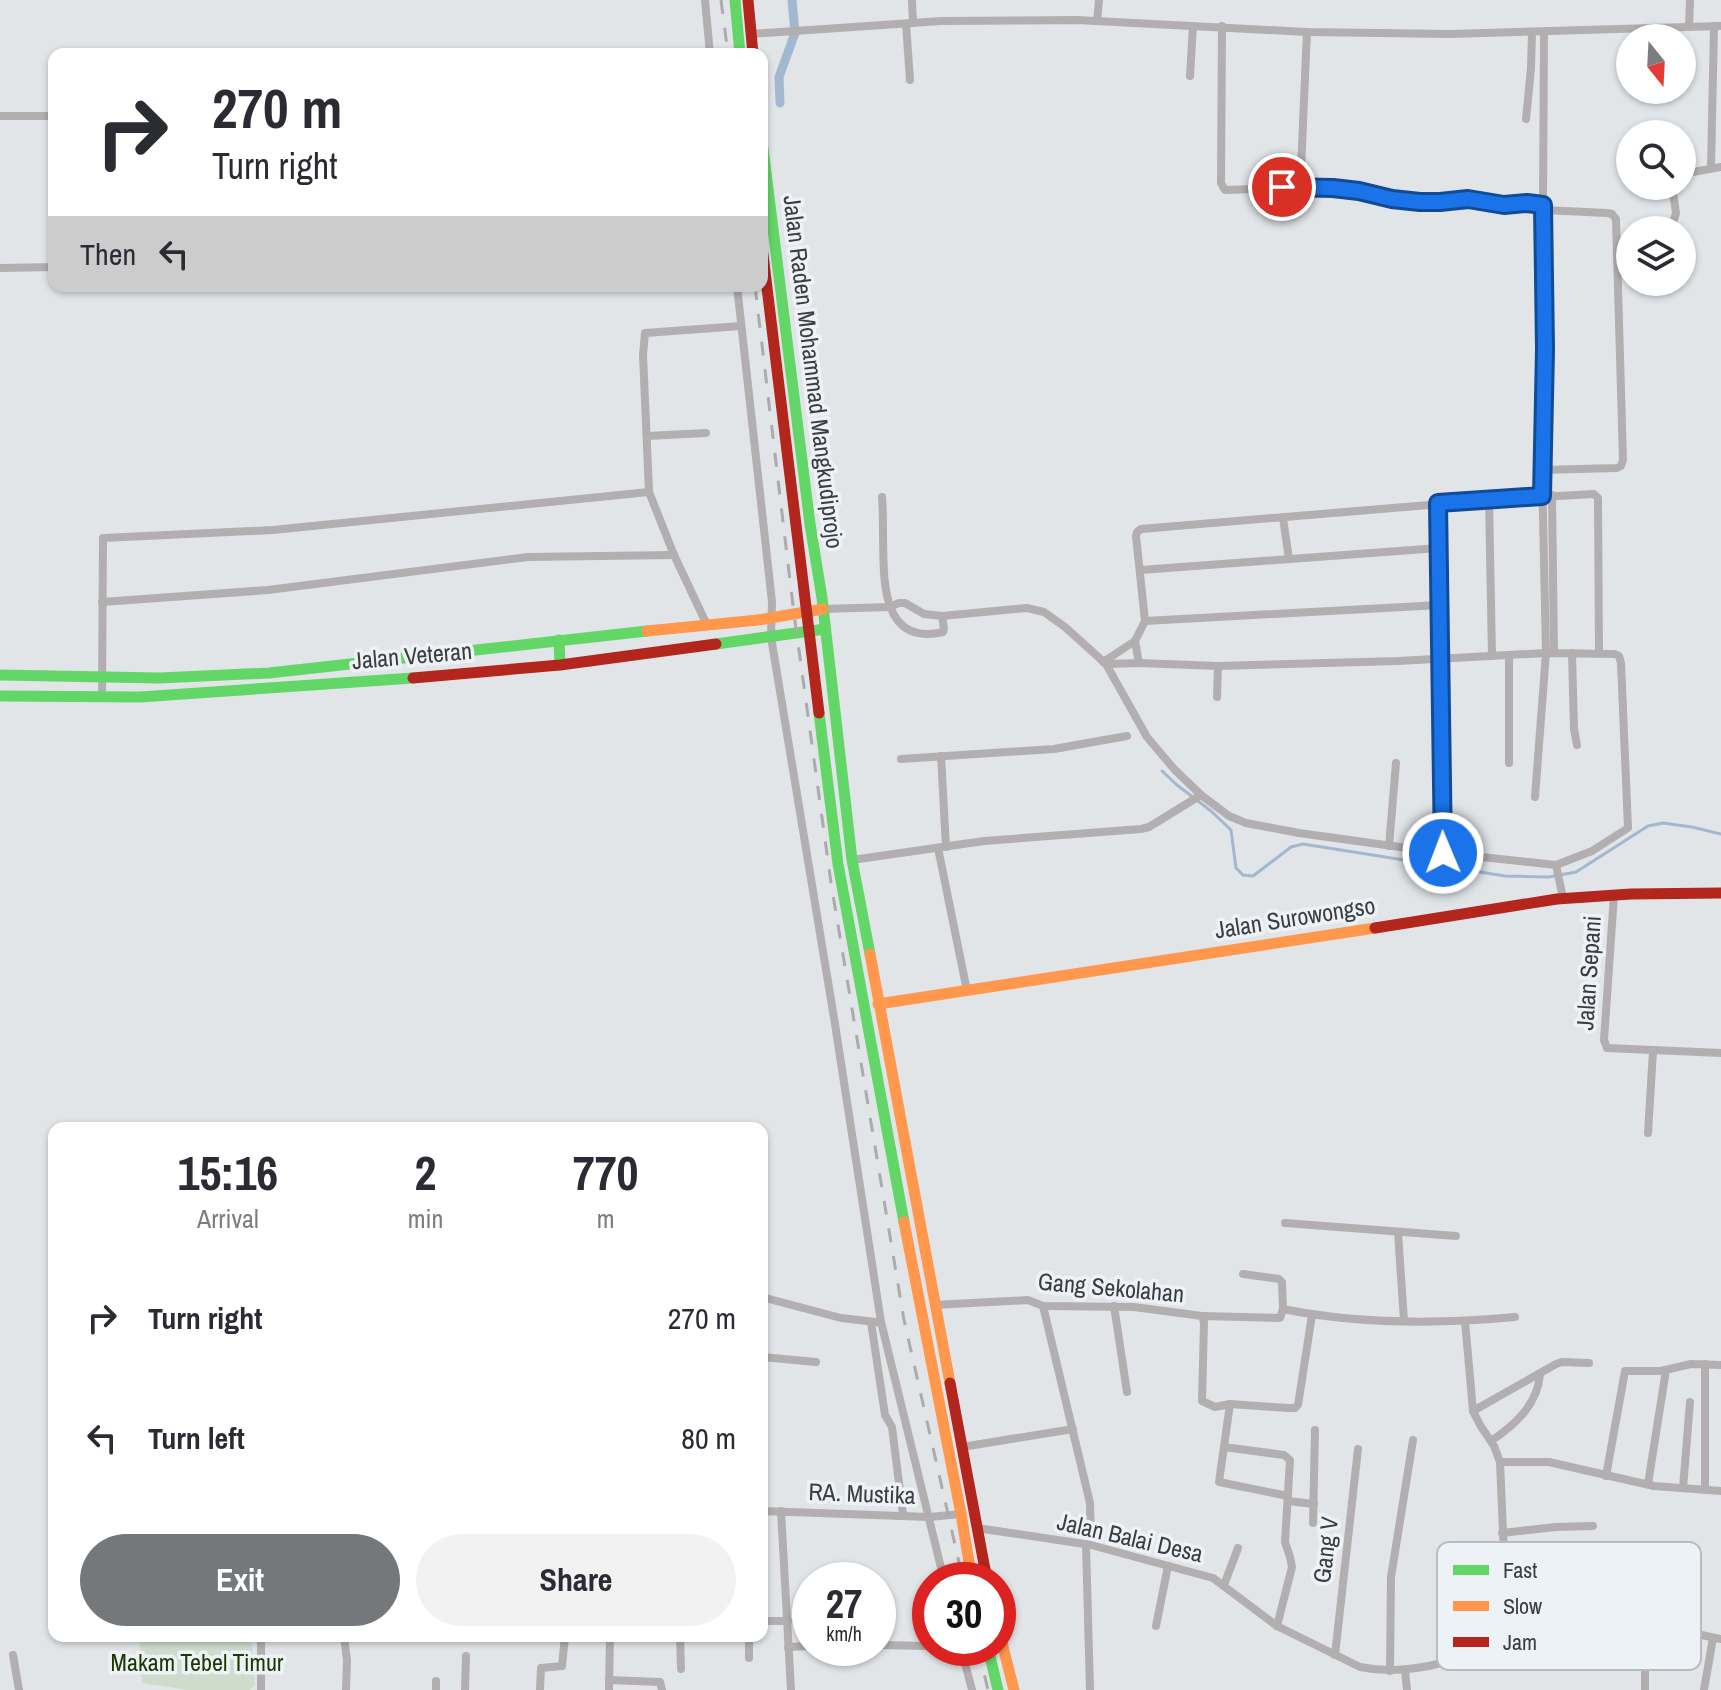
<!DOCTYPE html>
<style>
body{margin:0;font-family:"Archivo Narrow",sans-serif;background:#f2f2f3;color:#2b2b33;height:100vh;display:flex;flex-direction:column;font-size:30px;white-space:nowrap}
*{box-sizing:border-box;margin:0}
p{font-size:26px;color:#7c7c81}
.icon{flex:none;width:44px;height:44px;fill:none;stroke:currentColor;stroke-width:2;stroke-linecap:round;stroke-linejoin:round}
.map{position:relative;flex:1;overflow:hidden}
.side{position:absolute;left:48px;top:1122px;width:720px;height:520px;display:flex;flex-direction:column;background:#fff;border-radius:16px;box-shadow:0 2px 6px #0004}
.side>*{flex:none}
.hud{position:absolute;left:48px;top:48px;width:720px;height:244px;border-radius:16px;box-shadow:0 2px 6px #0004;background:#fff;color:#2b2b33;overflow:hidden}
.needle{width:52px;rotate:162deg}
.fabs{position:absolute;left:1616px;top:24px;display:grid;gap:16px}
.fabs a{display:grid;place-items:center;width:80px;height:80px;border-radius:50%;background:#fff;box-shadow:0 2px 6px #0004;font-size:40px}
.speed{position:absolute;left:792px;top:1562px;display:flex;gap:16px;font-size:40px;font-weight:700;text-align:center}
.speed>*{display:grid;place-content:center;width:104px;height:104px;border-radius:50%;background:#fff;box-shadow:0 2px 6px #0004;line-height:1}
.speed small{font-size:20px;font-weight:400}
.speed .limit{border:12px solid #d22;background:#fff;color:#111}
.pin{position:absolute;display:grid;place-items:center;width:68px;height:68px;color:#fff;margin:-34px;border:4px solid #fff;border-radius:50%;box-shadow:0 2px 8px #0007}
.me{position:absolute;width:88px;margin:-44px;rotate:359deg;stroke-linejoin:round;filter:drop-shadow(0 0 6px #0008)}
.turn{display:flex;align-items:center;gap:28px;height:168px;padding:0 32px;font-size:36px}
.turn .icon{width:104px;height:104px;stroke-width:2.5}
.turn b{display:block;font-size:56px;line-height:68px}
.then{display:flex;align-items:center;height:76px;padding:0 32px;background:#0003;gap:16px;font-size:30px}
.eta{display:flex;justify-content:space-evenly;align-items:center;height:136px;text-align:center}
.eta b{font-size:48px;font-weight:700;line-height:56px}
.button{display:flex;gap:16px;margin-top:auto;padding:16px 32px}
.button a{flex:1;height:92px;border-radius:48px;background:#75787a;color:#fff;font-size:32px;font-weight:700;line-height:92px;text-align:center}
.button a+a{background:#f2f2f3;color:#2b2b33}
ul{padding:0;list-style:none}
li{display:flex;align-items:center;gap:24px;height:120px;padding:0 32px}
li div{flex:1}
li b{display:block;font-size:30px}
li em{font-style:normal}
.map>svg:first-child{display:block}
</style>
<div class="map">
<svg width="1721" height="1690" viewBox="0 0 1721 1690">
<rect width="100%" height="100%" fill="#e2e5e8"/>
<polygon fill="#cfdccb" points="139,1636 251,1636 255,1684 250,1690 190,1690 142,1683"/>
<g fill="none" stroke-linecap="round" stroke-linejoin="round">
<polyline stroke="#a2b8d0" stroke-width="3" points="1162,771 1177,785 1211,811 1231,830 1236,868 1243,875 1253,876 1291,847 1303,844 1505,876 1549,877 1576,872 1648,826 1663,823 1692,827 1721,834"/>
<polyline stroke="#a2b8d0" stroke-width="9" points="780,103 779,77 795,33 792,0"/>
<g stroke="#b3aeaf" stroke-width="8">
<polyline points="705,0 710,54"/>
<polyline points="912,0 913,23"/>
<polyline points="1097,21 1099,0"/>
<polyline points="906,24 910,80"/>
<polyline points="1222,26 1221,183 1225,190 1313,187 1359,191 1392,199 1420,202 1440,202 1468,199 1504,205 1527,203 1543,205"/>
<polyline points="1689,27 1690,0"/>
<polyline points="751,34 941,21 1077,20 1307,32 1450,34 1721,26"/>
<polyline points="1190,76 1193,26"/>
<polyline points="0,116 54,116"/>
<polyline points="1526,119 1531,68 1532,33"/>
<polyline points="1711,168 1714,26"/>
<polyline points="1301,169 1307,32"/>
<polyline points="1682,174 1721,167"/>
<polyline points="1671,230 1676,213 1672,186"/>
<polyline points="0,268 54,267"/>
<polyline points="737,286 772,602 771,637 835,1024 881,1322 944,1580"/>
<polyline points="647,436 706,433"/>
<polyline points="1542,470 1617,468 1621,466 1623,460 1616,219 1612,214 1607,213 1544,210"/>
<polyline points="1552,495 1554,653"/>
<path d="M882,497C883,509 883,522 883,535C884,575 879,647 943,632L944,629L942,616"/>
<polyline points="1489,500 1492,656"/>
<polyline points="1438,503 1443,853"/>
<polyline points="1283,518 1289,559"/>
<polyline points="1141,570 1439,548"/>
<polyline points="102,602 268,590 528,557 674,555"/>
<polyline points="823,609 889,607 899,603 905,603 924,614 942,616 1027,608 1044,612 1065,627 1106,664 1147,737 1174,769 1201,795 1229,816 1246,823 1299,833 1443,853 1556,865 1563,898"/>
<polyline points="1145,621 1440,605"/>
<polyline points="707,625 674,555 649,492 643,355 645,333 741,326"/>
<polyline points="1572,653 1574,729 1577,745"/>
<polyline points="1103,662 1135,641"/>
<polyline points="1139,663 1135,641 1145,621 1136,536 1137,532 1141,529 1489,500 1594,494 1598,498 1599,653"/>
<polyline points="1106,664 1139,663 1218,666 1398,661 1546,653 1615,654 1619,656 1621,663 1628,828 1592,851 1556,865"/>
<polyline points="102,697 103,538 273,530 649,492"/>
<polyline points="1217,697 1218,666"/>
<polyline points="941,756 946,847"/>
<polyline points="901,759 1054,749 1127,736"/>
<polyline points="1509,763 1509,655"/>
<polyline points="1535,797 1546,653 1542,470 1545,349 1543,201 1544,32"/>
<polyline points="1389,846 1396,763"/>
<polyline points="938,848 967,991"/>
<polyline points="852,860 984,841 1141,829 1149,827 1201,795"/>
<polyline points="1614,895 1604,1040 1607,1048 1721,1053"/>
<polyline points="1648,1133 1653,1051"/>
<polyline points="1285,1223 1456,1236"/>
<polyline points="1398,1232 1404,1321"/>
<path d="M1243,1274L1279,1279L1282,1282L1283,1309C1357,1324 1440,1324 1515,1317"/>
<polyline points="762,1297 841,1318 876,1322"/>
<polyline points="934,1305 1028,1300 1043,1306 1134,1307 1202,1316 1204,1322 1202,1401 1215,1407 1230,1404 1288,1408 1295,1408 1298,1405 1312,1315"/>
<polyline points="1043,1306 1090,1503 1091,1545"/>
<polyline points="1114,1306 1127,1392"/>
<polyline points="1202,1316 1280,1318 1283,1309"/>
<polyline points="1465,1321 1473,1411 1480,1425 1494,1446 1500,1462 1508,1647"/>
<polyline points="871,1322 885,1415 892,1427 903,1515"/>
<polyline points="762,1357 816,1362"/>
<polyline points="1705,1364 1705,1489"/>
<polyline points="1230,1404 1219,1482 1288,1496"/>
<polyline points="1473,1411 1556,1364 1562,1362 1589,1363"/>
<path d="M1491,1441C1515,1425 1538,1404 1540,1374"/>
<polyline points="962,1447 1073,1429"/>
<polyline points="1224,1447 1284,1455 1290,1460 1285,1542 1290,1557 1292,1567 1277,1626"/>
<polyline points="1500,1462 1549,1462 1654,1486 1721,1491"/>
<polyline points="1606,1476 1625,1371 1661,1371 1691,1364 1721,1365"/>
<polyline points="1648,1484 1666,1370"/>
<polyline points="1683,1488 1690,1402"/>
<polyline points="1288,1501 1314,1504"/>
<polyline points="762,1511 929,1517 961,1514"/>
<polyline points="781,1511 791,1690"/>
<polyline points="1313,1523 1315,1430"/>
<path d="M977,1528L1091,1545L1213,1578L1277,1626L1360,1667C1384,1672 1405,1670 1429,1666L1586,1627L1629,1623L1668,1628L1721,1639"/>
<polyline points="1502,1533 1556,1527 1593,1526"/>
<polyline points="1086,1545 1090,1690"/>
<polyline points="1640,1552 1648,1625"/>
<polyline points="1224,1585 1238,1548"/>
<polyline points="762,1621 788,1621"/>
<polyline points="1156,1626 1168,1566"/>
<polyline points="261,1636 261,1690"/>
<polyline points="344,1636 347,1660 346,1690"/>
<polyline points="680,1636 681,1669"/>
<polyline points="749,1636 749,1658"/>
<polyline points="878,1645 928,1646"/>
<polyline points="788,1647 810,1646"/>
<polyline points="961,1648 972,1690"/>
<polyline points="13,1655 19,1690"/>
<polyline points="1335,1655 1358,1449"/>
<polyline points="1645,1657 1645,1690"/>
<polyline points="1689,1667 1693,1633"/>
<polyline points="1405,1670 1407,1690"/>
<polyline points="1390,1671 1391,1577 1413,1440"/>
<polyline points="609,1680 660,1682 662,1690"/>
<polyline points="436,1690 436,1681"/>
<polyline points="465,1690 466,1656"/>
<polyline points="540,1690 541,1668 562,1666 565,1636"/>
<polyline points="609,1690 610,1636"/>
<polyline points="1704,1690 1713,1638"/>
</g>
<g stroke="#63d668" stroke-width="11">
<polyline points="735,0 740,54"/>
<polyline points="762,141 810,524 822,598 852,860 870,954"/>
<polyline points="559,640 560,665"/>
<polyline points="716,644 825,629"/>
<polyline points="0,675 160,678 269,673 647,631"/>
<polyline points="0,696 140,697 413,678"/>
<polyline points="819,713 838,864 904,1222"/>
<polyline points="988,1648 998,1690"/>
</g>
<g stroke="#ff974d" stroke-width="11">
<polyline points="647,631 758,620 823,609"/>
<polyline points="870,954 950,1383"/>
<polyline points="878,1004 1375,928"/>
<polyline points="904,1222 961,1514 972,1580"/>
<polyline points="998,1627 1014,1690"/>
</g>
<g stroke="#b3261e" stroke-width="11">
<polyline points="748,0 753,54"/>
<polyline points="762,247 819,713"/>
<polyline points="413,678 560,665 716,644"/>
<polyline points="1375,928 1557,899 1631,894 1721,893"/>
<polyline points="950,1383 987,1580"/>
</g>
<g stroke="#abaaac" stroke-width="3" stroke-dasharray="14 14" stroke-linecap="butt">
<polyline points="721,0 728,54"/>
<polyline points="755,286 794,614 831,883 904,1320 963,1580"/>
<polyline points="978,1648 988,1690"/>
</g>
</g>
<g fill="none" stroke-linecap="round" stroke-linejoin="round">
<defs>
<polyline id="route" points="1282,187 1333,188 1359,191 1392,199 1420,202 1440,202 1468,199 1504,205 1527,203 1543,205 1545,349 1542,496 1438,503 1443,853"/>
</defs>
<use href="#route" stroke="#114b97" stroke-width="20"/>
<use href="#route" stroke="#1a73e8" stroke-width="14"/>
</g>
<g text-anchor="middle" stroke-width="7" stroke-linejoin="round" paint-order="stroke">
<g font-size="24" fill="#3b3d3f" stroke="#edf2f7">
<text transform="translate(813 372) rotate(83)" y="8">Jalan Raden Mohammad Mangkudiprojo</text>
<text transform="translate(412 656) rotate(-5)" y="8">Jalan Veteran</text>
<text transform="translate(1295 918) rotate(-9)" y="8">Jalan Surowongso</text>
<text transform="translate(1589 973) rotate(-86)" y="8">Jalan Sepani</text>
<text transform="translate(1111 1288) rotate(5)" y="8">Gang Sekolahan</text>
<text transform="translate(862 1494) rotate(2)" y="8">RA. Mustika</text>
<text transform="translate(1130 1538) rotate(13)" y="8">Jalan Balai Desa</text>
<text transform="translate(1326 1550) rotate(-83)" y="8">Gang V</text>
</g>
<g font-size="24" fill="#1c3800" stroke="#edf2f7">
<text x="197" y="1671">Makam Tebel Timur</text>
</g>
</g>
<rect x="1437" y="1542" width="264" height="128" rx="12" fill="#edf2f7" stroke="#b8bcc0" stroke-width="2"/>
<rect x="1453" y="1565" width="36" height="10" fill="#63d668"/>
<rect x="1453" y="1601" width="36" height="10" fill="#ff974d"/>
<rect x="1453" y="1637" width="36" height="10" fill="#b3261e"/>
<g font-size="22" fill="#3b3d3f">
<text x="1503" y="1578">Fast</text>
<text x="1503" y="1614">Slow</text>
<text x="1503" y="1650">Jam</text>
</g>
</svg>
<div class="fabs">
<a><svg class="needle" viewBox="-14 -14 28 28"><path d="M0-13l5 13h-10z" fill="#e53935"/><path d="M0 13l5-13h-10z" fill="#7c7c81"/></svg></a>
<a><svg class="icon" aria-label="search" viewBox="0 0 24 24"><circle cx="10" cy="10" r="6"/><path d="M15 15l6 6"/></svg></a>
<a><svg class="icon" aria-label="layers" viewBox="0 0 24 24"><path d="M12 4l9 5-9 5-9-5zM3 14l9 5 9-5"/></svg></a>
</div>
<div class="speed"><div>27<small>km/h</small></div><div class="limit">30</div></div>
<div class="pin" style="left:1282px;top:187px;background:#d93025"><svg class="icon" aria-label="arrive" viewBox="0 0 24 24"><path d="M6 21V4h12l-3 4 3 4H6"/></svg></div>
<svg class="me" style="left:1443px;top:853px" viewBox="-20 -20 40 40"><circle r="17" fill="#1a73e8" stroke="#fff" stroke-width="3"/><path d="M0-11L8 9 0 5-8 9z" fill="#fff"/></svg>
<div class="hud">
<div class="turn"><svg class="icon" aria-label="right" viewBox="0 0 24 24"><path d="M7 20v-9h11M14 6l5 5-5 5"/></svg><div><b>270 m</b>Turn right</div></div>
<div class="then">Then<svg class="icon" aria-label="left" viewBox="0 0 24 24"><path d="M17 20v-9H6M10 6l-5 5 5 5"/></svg></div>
</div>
<section class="side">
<div class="eta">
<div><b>15:16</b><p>Arrival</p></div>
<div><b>2</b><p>min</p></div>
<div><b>770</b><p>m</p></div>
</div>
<ul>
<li><svg class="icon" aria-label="right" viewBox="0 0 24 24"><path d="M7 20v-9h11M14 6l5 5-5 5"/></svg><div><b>Turn right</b></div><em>270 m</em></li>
<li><svg class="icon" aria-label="left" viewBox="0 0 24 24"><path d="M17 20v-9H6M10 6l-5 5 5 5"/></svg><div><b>Turn left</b></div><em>80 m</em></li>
</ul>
<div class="button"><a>Exit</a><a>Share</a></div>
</section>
</div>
